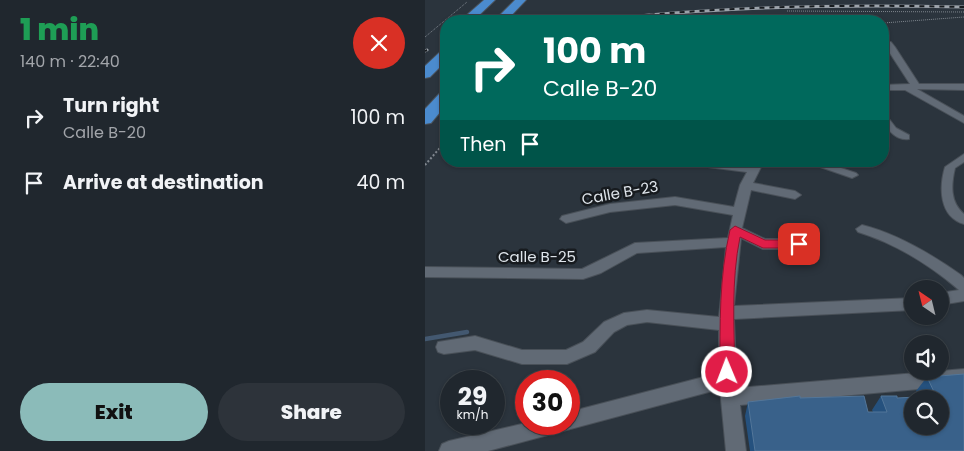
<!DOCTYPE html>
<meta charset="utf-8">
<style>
body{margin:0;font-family:Poppins,sans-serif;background:#2d333a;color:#f1f3f6;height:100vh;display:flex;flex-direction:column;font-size:19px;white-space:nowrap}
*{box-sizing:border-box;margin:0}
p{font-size:16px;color:#a2a5aa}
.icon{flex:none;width:28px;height:28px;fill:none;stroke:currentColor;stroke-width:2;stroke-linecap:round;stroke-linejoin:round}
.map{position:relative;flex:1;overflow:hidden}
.sheet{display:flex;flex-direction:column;background:#20272e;width:425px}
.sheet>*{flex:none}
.top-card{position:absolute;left:15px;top:15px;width:449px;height:152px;border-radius:20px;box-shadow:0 1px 4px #0004,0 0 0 1px #3d444a;background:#00695c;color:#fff;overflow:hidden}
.needle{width:32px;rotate:325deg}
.controls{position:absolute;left:479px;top:280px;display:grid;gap:10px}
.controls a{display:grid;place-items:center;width:45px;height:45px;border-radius:50%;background:#20272e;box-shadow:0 1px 4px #0004,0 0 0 1px #3d444a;font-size:25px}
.speed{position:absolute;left:15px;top:370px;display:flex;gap:10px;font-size:25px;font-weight:700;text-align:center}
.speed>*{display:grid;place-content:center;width:65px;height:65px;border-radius:50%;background:#20272e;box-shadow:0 1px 4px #0004,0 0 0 1px #3d444a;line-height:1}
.speed small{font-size:12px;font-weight:400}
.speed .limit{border:8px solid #d22;background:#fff;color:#111}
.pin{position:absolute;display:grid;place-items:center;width:42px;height:42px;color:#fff;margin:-21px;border-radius:10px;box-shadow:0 2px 8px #0006}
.me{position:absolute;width:55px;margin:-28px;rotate:359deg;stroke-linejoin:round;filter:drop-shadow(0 0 4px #0008)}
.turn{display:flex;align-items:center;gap:18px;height:105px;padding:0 20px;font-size:22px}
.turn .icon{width:65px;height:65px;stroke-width:2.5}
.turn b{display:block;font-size:35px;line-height:42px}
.then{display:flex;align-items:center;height:48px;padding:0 20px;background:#0003;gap:10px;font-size:19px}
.round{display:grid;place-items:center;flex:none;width:52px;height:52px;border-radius:26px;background:#2d333a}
.headline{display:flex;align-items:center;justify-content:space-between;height:85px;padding:0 20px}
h1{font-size:30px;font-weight:800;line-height:38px;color:#1e9e55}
.action{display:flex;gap:10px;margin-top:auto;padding:10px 20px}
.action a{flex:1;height:58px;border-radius:30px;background:#8bbbb9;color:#111;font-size:20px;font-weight:800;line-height:58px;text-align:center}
.action a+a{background:#2d333a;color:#f1f3f6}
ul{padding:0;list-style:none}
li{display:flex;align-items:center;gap:15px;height:65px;padding:0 20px}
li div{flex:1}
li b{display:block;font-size:19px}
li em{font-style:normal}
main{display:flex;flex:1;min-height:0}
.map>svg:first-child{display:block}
</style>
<main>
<section class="sheet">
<div class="headline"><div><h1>1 min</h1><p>140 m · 22:40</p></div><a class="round" style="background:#d93025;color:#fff"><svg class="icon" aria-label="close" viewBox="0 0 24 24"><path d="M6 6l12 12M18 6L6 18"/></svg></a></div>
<ul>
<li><svg class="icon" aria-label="right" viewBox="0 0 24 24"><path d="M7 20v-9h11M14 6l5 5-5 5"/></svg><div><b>Turn right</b><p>Calle B-20</p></div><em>100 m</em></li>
<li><svg class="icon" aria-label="arrive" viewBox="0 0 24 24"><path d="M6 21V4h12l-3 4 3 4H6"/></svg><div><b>Arrive at destination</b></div><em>40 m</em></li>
</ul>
<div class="action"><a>Exit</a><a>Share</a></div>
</section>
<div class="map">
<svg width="539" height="451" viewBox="0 0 539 451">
<rect width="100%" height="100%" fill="#2b343d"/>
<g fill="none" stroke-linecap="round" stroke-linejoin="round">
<polyline stroke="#435870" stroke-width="4.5" points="0,339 42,332"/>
<defs>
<g id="minor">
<polygon points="460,42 466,42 470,47 494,84 539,84 539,90 492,89 539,116 539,123 480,90 458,90 458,85 485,84 459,44"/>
<path d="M458,114L461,115L471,128L484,135V139C472,141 464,131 458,123Z"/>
<path d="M539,154V162L530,168C526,185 525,202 539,214V224C514,217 514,187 520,167Z"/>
<polygon points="288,161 326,165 328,161 339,161 328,183 370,191 376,195 370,199 326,190 317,228 340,239 374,239 379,241 381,244 379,247 374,249 338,249 316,238 309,306 488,298 488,310 309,319 312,388 539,369 539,385 315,405 321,451 301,451 295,389 63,451 14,451 17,444 24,441 101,423 144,424 144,412 294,373 294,330 222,322 202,325 189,332 170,352 142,364 97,364 50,350 19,354 13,352 11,347 13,342 50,336 97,350 141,350 158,342 179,322 199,313 222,310 294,317 301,247 212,253 176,273 158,279 0,277 0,267 157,269 210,243 303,238 308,215 250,205 185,212 141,223 135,219 137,216 185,204 250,197 309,207 315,185 322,172 275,166 174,165 169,162"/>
<polygon points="378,161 395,161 431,173 433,175 427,178"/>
<path d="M437,225C473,234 506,254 536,275L539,278V301L515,305V293L534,290C505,265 469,243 433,232L431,229Z"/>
</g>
<g id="motorway">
<polygon points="59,0 70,0 48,21 35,21"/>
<polygon points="90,0 101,0 81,21 69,21"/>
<polygon points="21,50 21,61 5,77 0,78 0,66 16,51"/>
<polygon points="21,91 21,105 6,123 0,124 0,109 15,93"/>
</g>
</defs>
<use href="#minor" stroke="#495058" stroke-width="2"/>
<use href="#motorway" stroke="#495058" stroke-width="2"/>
<g stroke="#80878f" stroke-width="1" stroke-dasharray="1 1" stroke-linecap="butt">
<polyline points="362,11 539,12"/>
<polyline points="458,23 539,17"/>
<polyline points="0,37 42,2"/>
</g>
<polyline stroke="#80878f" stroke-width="2" stroke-dasharray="2 2" stroke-linecap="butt" points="0,165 21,141"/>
<use href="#minor" fill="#616a75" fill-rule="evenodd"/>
<use href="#motorway" fill="#4b8bce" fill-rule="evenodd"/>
<defs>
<g id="rail">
<path d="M165,21C290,6 414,4 539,7"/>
<polyline points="0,51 2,50"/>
</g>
</defs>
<use href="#rail" stroke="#9ca3ab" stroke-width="3"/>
<use href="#rail" stroke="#171b1f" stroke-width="2" stroke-dasharray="5" stroke-linecap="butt"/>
</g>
<polygon fill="#25517e" points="502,377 539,451 325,451 320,416 323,402 375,398 443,412 448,412 447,410 456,396 472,398 494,397 491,391"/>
<path fill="#39618a" stroke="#537699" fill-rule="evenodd" d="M539,374V451H330L323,402L375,396V398L439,396L443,412H462L456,396H472V398L511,396L502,377ZM488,399H515V426H488Z"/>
<path fill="#e11d48" stroke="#92132f" d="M310,226L340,240H374L380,244L374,248H338L315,237C306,281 309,327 310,372L308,377L302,379L297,377L295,372C295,324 294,277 305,230Z"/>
<g text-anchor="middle" stroke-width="5" stroke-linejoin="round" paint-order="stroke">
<g font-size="15" fill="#dfe5eb" stroke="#171b1f">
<text transform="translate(195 193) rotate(-10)" y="5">Calle B-23</text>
<text x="112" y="262">Calle B-25</text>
</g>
</g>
</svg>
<div class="controls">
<a><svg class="needle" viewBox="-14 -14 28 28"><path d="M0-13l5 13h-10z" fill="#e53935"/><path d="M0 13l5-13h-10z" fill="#a2a5aa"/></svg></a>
<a><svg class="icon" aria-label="sound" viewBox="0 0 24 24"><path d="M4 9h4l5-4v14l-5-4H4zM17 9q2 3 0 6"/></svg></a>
<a><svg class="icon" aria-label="search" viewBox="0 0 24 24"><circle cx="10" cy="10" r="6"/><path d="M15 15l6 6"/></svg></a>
</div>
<div class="speed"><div>29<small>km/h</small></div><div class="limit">30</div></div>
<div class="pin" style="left:374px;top:244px;background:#d93025"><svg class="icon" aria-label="arrive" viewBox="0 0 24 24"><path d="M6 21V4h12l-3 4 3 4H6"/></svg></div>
<svg class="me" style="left:302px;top:372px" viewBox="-20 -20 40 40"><circle r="17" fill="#e11d48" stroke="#fff" stroke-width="3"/><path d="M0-11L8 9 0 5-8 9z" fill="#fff"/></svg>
<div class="top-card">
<div class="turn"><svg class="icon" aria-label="right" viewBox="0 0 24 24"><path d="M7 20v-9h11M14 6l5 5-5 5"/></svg><div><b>100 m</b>Calle B-20</div></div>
<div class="then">Then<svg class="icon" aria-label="arrive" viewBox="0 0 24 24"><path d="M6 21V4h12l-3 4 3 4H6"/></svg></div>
</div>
</div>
</main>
